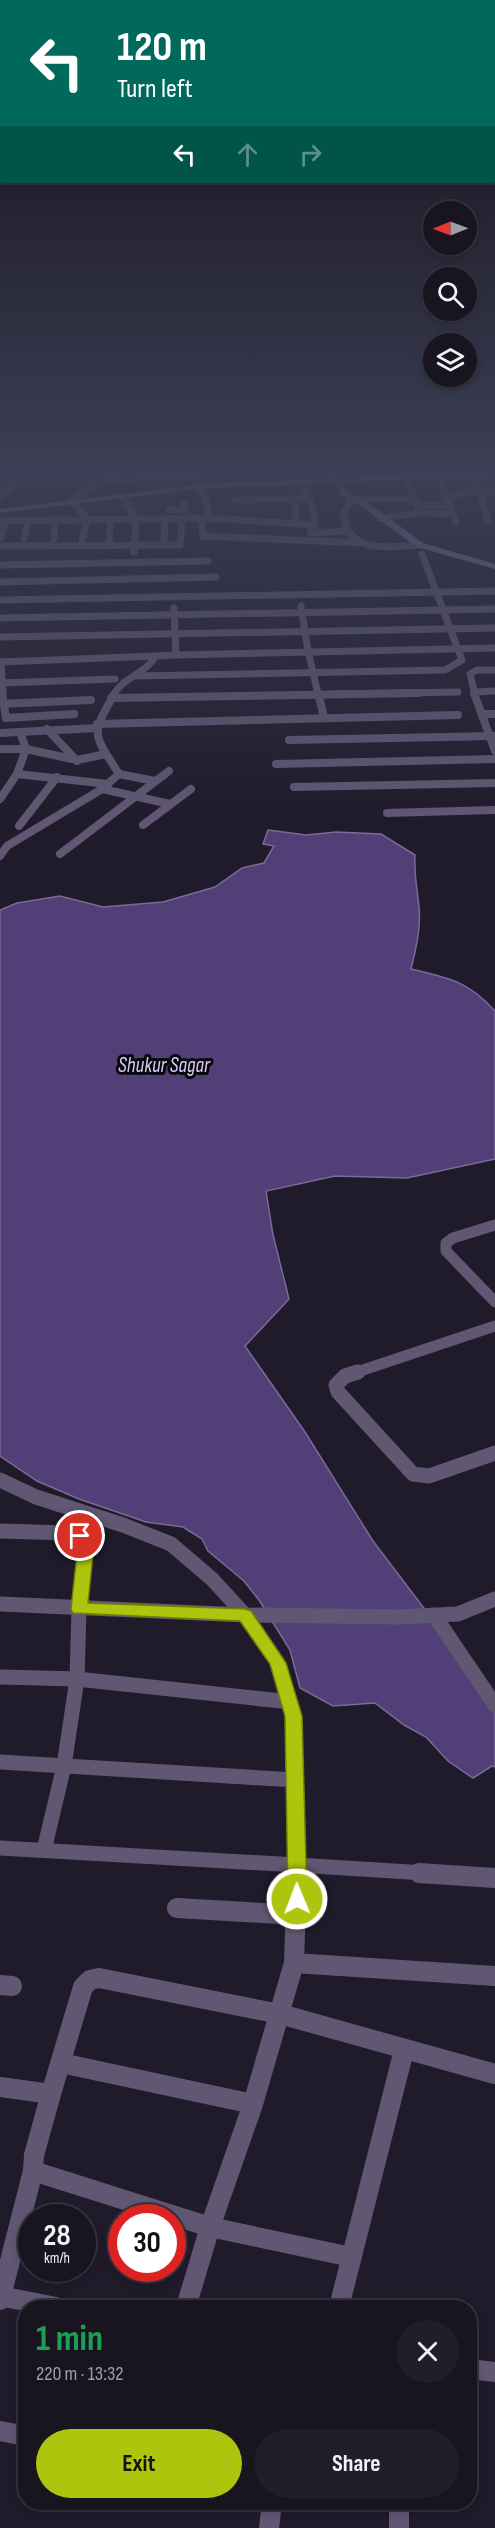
<!DOCTYPE html>
<meta charset="utf-8">
<style>
body{margin:0;font-family:"Sofia Sans Condensed",sans-serif;background:#211d29;color:#f1f3f6;height:100vh;display:flex;flex-direction:column;font-size:22px;white-space:nowrap}
*{box-sizing:border-box;margin:0}
p{font-size:20px;color:#9f9ea5}
.icon{flex:none;width:33px;height:33px;fill:none;stroke:currentColor;stroke-width:2;stroke-linecap:round;stroke-linejoin:round}
.map{position:relative;flex:1;overflow:hidden}
.side{position:absolute;left:18px;top:2300px;width:459px;height:210px;display:flex;flex-direction:column;background:#181420;border-radius:24px;box-shadow:0 3px 9px #0003,0 0 0 2px #36333e}
.side>*{flex:none}
.guide{position:absolute;left:0px;top:0px;width:495px;height:183px;box-shadow:0 3px 9px #0003,0 0 0 2px #36333e;background:#00695c;color:#fff;overflow:hidden}
.needle{width:39px;rotate:269deg}
.fabs{position:absolute;left:423px;top:201px;display:grid;gap:12px}
.fabs a{display:grid;place-items:center;width:54px;height:54px;border-radius:50%;background:#181420;box-shadow:0 3px 9px #0003,0 0 0 2px #36333e;font-size:30px}
.speed{position:absolute;left:18px;top:2204px;display:flex;gap:12px;font-size:30px;font-weight:700;text-align:center}
.speed>*{display:grid;place-content:center;width:78px;height:78px;border-radius:50%;background:#181420;box-shadow:0 3px 9px #0003,0 0 0 2px #36333e;line-height:1}
.speed small{font-size:15px;font-weight:400}
.speed .limit{border:9px solid #d22;background:#fff;color:#111}
.pin{position:absolute;display:grid;place-items:center;width:51px;height:51px;color:#fff;margin:-26px;border:3px solid #fff;border-radius:50%;box-shadow:0 2px 6px #0007}
.me{position:absolute;width:66px;margin:-33px;rotate:359deg;stroke-linejoin:round;filter:drop-shadow(0 0 4px #0008)}
.turn{display:flex;align-items:center;gap:21px;height:126px;padding:0 18px;font-size:27px}
.turn .icon{width:78px;height:78px;stroke-width:2.5}
.turn b{display:block;font-size:42px;line-height:51px}
.lanes{display:flex;align-items:center;height:57px;padding:0 18px;background:#0003;justify-content:center;gap:30px;direction:ltr}
.lanes .off{opacity:.35}
.round{display:grid;place-items:center;flex:none;width:63px;height:63px;border-radius:32px;background:#211d29}
.summary{display:flex;align-items:center;justify-content:space-between;height:102px;padding:0 18px}
h1{font-size:36px;font-weight:700;line-height:45px;color:#1e9e55}
.action{display:flex;gap:12px;margin-top:auto;padding:12px 18px}
.action a{flex:1;height:69px;border-radius:36px;background:#adc60d;color:#111;font-size:24px;font-weight:700;line-height:69px;text-align:center}
.action a+a{background:#211d29;color:#f1f3f6}
.map>svg:first-child{display:block}
</style>
<div class="map">
<svg width="495" height="2528" viewBox="0 0 495 2528">
<rect width="100%" height="100%" fill="#201b2b"/>
<path fill="#533f78" stroke="#7a6a96" stroke-width="1.5" d="M268,830L306,835L336,832L381,834L415,855C414,876 417,887 419,907C421,928 416,949 411,969C449,978 468,981 495,1011V1159L407,1178L335,1176L266,1191L273,1235L289,1299L245,1346L305,1432L373,1541L495,1702V1767L492,1766L473,1778L448,1761L426,1737L404,1725L375,1703L333,1706L300,1688L290,1650L259,1600L244,1581L208,1551L202,1539L183,1527L146,1522L79,1499L37,1481L0,1456V910L17,903L60,896L103,907L163,902L215,887L242,868L264,863L274,846L263,844Z"/>
<g fill="none" stroke-linecap="round" stroke-linejoin="round">
<g stroke="#605872" stroke-width="7">
<polyline points="189,474 205,498 210,518"/>
<polyline points="470,475 480,494 488,520"/>
<polyline points="439,476 456,522"/>
<polyline points="98,481 280,468"/>
<polyline points="16,482 39,468"/>
<path d="M301,482C309,498 320,514 311,531"/>
<polyline points="479,492 495,491"/>
<polyline points="0,496 15,485"/>
<polyline points="122,496 136,519 134,552"/>
<polyline points="447,497 477,490"/>
<polyline points="295,498 296,523"/>
<path d="M416,499H357L350,501L343,513C345,519 345,526 348,531C362,553 399,546 420,545"/>
<polyline points="235,500 308,498"/>
<polyline points="74,502 87,520 82,540"/>
<polyline points="68,503 119,468"/>
<polyline points="418,505 450,505"/>
<polyline points="169,510 185,510 184,503"/>
<polyline points="420,513 453,514"/>
<polyline points="201,518 203,536 363,543"/>
<polyline points="380,518 420,513 407,478"/>
<polyline points="0,521 210,518 315,525"/>
<polyline points="310,533 349,531"/>
<polyline points="1,538 6,521"/>
<polyline points="24,539 28,521"/>
<polyline points="54,539 55,520"/>
<polyline points="109,541 111,519"/>
<polyline points="164,545 165,518"/>
<polyline points="0,546 180,545 182,518"/>
<polyline points="0,565 208,561"/>
<polyline points="0,582 216,577"/>
<polyline points="0,600 495,591"/>
<polyline points="301,606 308,651 318,694"/>
<polyline points="0,618 495,609"/>
<polyline points="0,637 495,628"/>
<polyline points="176,655 495,648"/>
<polyline points="0,662 156,656"/>
<polyline points="1,662 3,694"/>
<polyline points="136,676 445,670 462,660 422,554"/>
<polyline points="0,683 115,679"/>
<polyline points="474,692 495,691"/>
<path d="M114,694C124,677 146,673 156,656L176,655L174,608"/>
<polyline points="332,694 458,692"/>
<polyline points="475,694 470,674 477,670 495,670"/>
</g>
<g stroke="#605872" stroke-width="8">
<polyline points="2,693 6,718 74,714"/>
<polyline points="318,693 324,717"/>
<polyline points="474,693 495,751"/>
<polyline points="111,698 419,693"/>
<polyline points="0,704 91,700"/>
<polyline points="482,714 495,714"/>
<polyline points="97,724 458,715"/>
<polyline points="47,729 77,761"/>
<polyline points="20,732 26,749 17,774 108,784"/>
<polyline points="0,733 97,728"/>
<polyline points="289,740 495,736"/>
<polyline points="0,749 26,749 77,760 106,754"/>
<polyline points="276,764 495,759"/>
<polyline points="119,774 155,781"/>
<polyline points="294,787 495,783"/>
<polyline points="102,789 170,804"/>
<polyline points="0,799 17,774"/>
<polyline points="387,813 495,810"/>
<polyline points="143,825 191,789"/>
<polyline points="19,826 57,777"/>
<polyline points="60,854 169,771"/>
<path d="M0,856L7,846L102,789L119,774C93,733 90,736 115,693"/>
</g>
<g stroke="#605872" stroke-width="11">
<polyline points="495,1225 453,1238 446,1243 446,1251 495,1302"/>
<polyline points="354,1373 495,1326"/>
</g>
<g stroke="#605872" stroke-width="15">
<polyline points="358,1372 345,1376 336,1385 338,1392 413,1474 429,1476 495,1453"/>
<polyline points="0,1480 36,1497 123,1525 171,1544 212,1579 245,1615 278,1663 293,1716 297,1865 441,1874"/>
<polyline points="0,1531 69,1533 80,1536 86,1543 79,1609 77,1679 64,1766 44,1850"/>
<polyline points="0,1604 245,1615 399,1617 458,1614 495,1599"/>
<polyline points="434,1615 495,1705"/>
<polyline points="0,1677 77,1679 290,1702"/>
<polyline points="0,1762 295,1780"/>
<polyline points="0,1848 297,1865 297,1874"/>
</g>
<g stroke="#605872" stroke-width="20">
<polyline points="419,1873 495,1878"/>
<polyline points="177,1908 297,1915"/>
<polyline points="294,1963 495,1976"/>
<polyline points="0,1985 12,1986"/>
<polyline points="61,2063 253,2104"/>
<polyline points="0,2087 51,2094 83,1987 90,1980 99,1978 280,2014 495,2074"/>
<polyline points="51,2094 34,2155 33,2171 210,2227 351,2257"/>
<polyline points="0,2296 56,2307"/>
<polyline points="0,2300 33,2171"/>
<polyline points="186,2307 210,2227 253,2104 294,1963 297,1873"/>
<polyline points="339,2307 404,2050"/>
<polyline points="470,2369 495,2372"/>
<polyline points="0,2431 26,2436"/>
<polyline points="399,2502 399,2528"/>
<polyline points="269,2528 272,2502"/>
</g>
<polygon fill="#8679a3" fill-rule="evenodd" points="316,468 323,468 338,478 453,472 495,473 495,477 341,482 347,493 360,497 423,543 495,564 495,569 417,547 354,501 341,496 334,483 206,488 0,513 0,509 206,484 329,479"/>
</g>
<linearGradient id="sky" x2="0" y2="1"><stop stop-color="#120f18"/><stop offset="0.57" stop-color="#3c3f55"/><stop offset="1" stop-color="#3c3f55" stop-opacity="0"/></linearGradient>
<rect width="495" height="822" fill="url(#sky)"/>
<polygon fill="#adc60d" stroke="#708108" stroke-width="1.5" points="80,1530 86,1532 94,1544 88,1603 245,1609 251,1611 286,1663 302,1716 307,1899 304,1905 297,1907 290,1905 288,1899 285,1716 270,1664 240,1621 73,1613 71,1609 78,1545 72,1536 75,1532"/>
<g text-anchor="middle" stroke-width="6" stroke-linejoin="round" paint-order="stroke">
<g font-size="21" font-style="italic" fill="#d8cef2" stroke="#09070e">
<text x="164" y="1072">Shukur Sagar</text>
</g>
</g>
</svg>
<div class="fabs">
<a><svg class="needle" viewBox="-14 -14 28 28"><path d="M0-13l5 13h-10z" fill="#e53935"/><path d="M0 13l5-13h-10z" fill="#9f9ea5"/></svg></a>
<a><svg class="icon" aria-label="search" viewBox="0 0 24 24"><circle cx="10" cy="10" r="6"/><path d="M15 15l6 6"/></svg></a>
<a><svg class="icon" aria-label="layers" viewBox="0 0 24 24"><path d="M12 4l9 5-9 5-9-5zM3 14l9 5 9-5"/></svg></a>
</div>
<div class="speed"><div>28<small>km/h</small></div><div class="limit">30</div></div>
<div class="pin" style="left:80px;top:1536px;background:#d93025"><svg class="icon" aria-label="arrive" viewBox="0 0 24 24"><path d="M6 21V4h12l-3 4 3 4H6"/></svg></div>
<svg class="me" style="left:297px;top:1899px" viewBox="-20 -20 40 40"><circle r="17" fill="#adc60d" stroke="#fff" stroke-width="3"/><path d="M0-11L8 9 0 5-8 9z" fill="#fff"/></svg>
<div class="guide">
<div class="turn"><svg class="icon" aria-label="left" viewBox="0 0 24 24"><path d="M17 20v-9H6M10 6l-5 5 5 5"/></svg><div><b>120 m</b>Turn left</div></div>
<div class="lanes"><svg class="icon" aria-label="left" viewBox="0 0 24 24"><path d="M17 20v-9H6M10 6l-5 5 5 5"/></svg><svg class="icon off" aria-label="ahead" viewBox="0 0 24 24"><path d="M12 20V5M6 11l6-6 6 6"/></svg><svg class="icon off" aria-label="right" viewBox="0 0 24 24"><path d="M7 20v-9h11M14 6l5 5-5 5"/></svg></div>
</div>
<section class="side">
<div class="summary"><div><h1>1 min</h1><p>220 m · 13:32</p></div><a class="round"><svg class="icon" aria-label="close" viewBox="0 0 24 24"><path d="M6 6l12 12M18 6L6 18"/></svg></a></div>
<div class="action"><a>Exit</a><a>Share</a></div>
</section>
</div>
